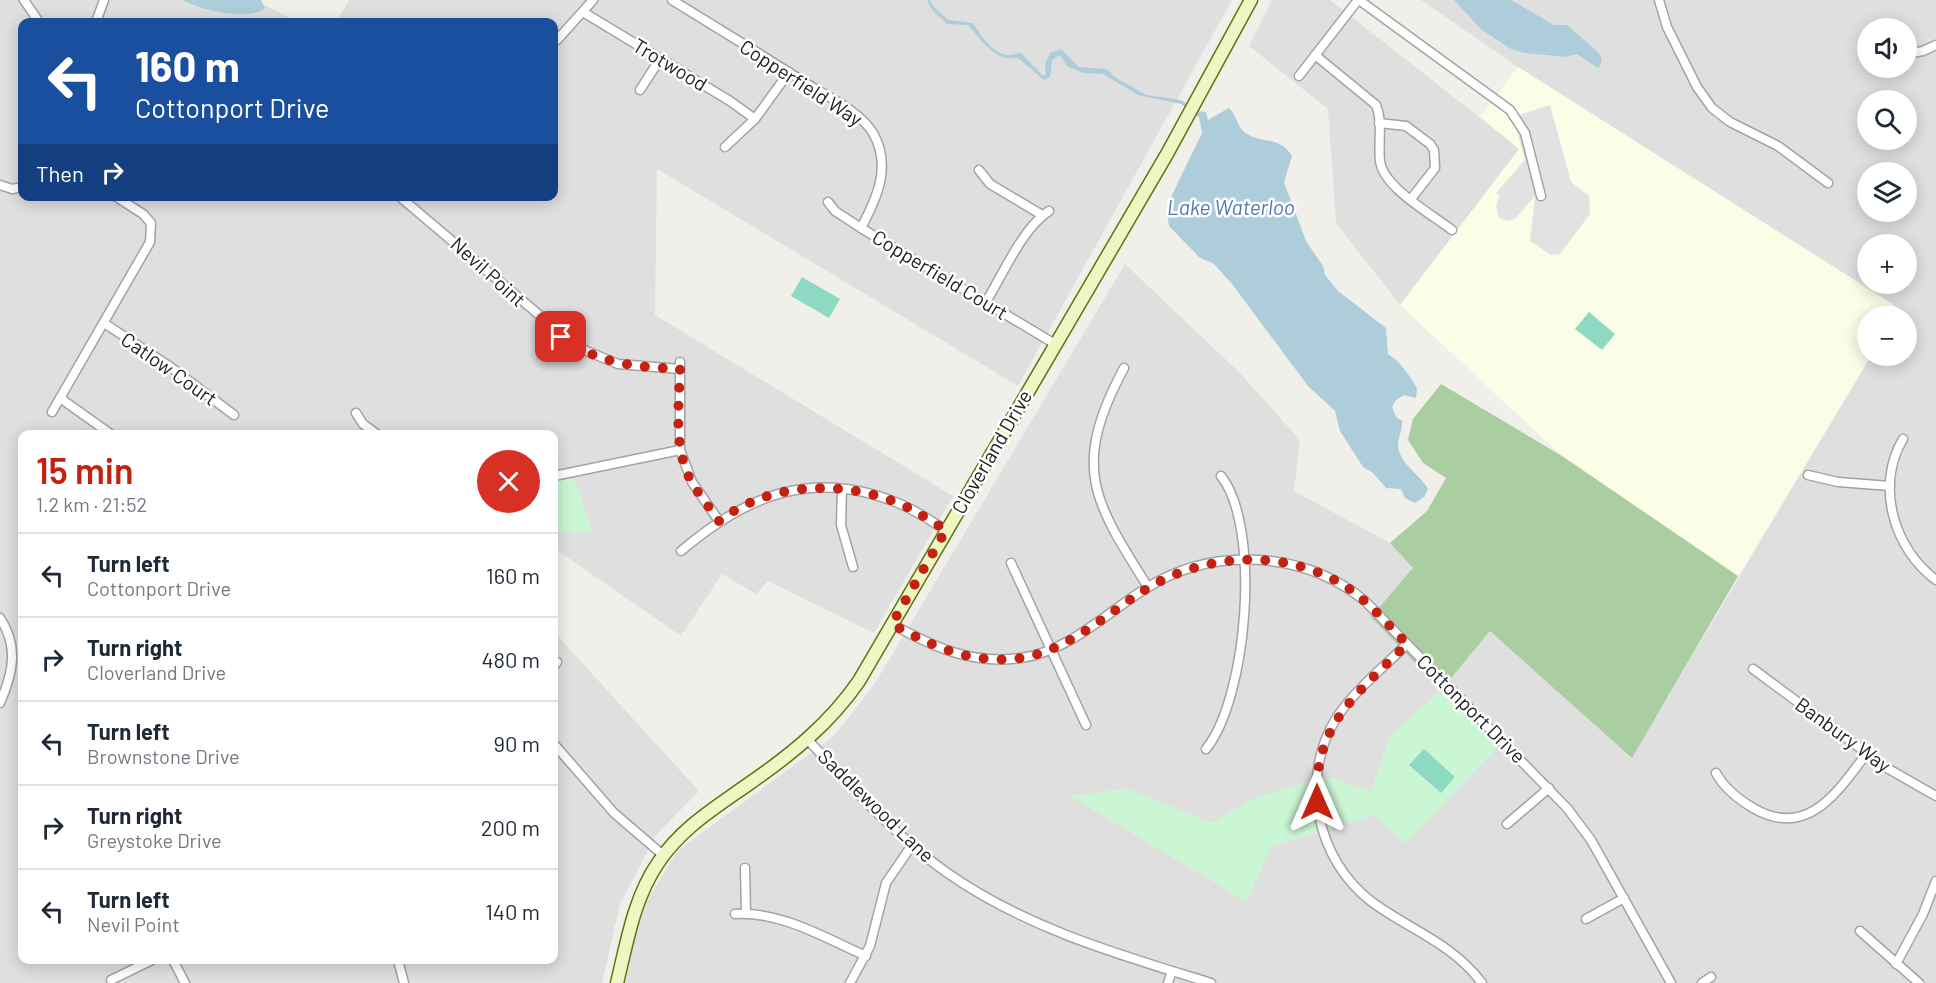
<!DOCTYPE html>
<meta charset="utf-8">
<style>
body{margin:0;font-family:Barlow,sans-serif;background:#f6f6f7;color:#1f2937;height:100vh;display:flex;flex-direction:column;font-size:22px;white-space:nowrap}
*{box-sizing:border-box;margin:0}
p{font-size:20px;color:#747a83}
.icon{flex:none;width:33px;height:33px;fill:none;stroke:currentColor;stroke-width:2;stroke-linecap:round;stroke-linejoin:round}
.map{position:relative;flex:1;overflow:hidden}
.drawer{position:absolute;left:18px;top:430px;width:540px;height:534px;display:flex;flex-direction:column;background:#fff;border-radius:12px;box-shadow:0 3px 15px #0003}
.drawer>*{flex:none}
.top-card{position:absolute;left:18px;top:18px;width:540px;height:183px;border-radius:12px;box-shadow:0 3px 15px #0003;background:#1a4fa0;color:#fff;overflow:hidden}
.tools{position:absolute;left:1857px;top:18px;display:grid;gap:12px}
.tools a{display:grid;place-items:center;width:60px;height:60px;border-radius:50%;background:#fff;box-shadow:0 3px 15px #0003;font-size:30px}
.pin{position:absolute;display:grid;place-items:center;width:51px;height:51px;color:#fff;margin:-26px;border-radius:12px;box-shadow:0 3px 9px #0006}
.me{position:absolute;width:66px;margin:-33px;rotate:0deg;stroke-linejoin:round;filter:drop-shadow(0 0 4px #0008)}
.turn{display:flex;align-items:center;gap:21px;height:126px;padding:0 18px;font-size:27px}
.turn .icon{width:78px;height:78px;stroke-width:2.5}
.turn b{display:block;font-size:42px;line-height:51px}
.then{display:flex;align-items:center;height:57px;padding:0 18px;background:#0003;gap:12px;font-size:22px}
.round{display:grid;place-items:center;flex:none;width:63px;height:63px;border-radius:32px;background:#f6f6f7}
.summary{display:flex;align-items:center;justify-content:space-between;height:102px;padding:0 18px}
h1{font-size:36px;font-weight:600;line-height:45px;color:#c42110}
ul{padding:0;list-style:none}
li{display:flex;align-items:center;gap:18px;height:84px;padding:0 18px;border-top:2px solid #e0e1e3}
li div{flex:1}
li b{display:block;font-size:22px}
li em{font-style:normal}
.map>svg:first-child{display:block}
</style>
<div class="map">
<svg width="1936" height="983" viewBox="0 0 1936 983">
<rect width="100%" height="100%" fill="#f1efea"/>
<g fill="#e0dfdf" fill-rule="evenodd">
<polygon points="0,0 255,0 298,22 22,22 22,196 554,196 554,22 336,22 349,0 1232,0 1018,386 657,169 655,315 953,496 874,633 768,581 756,594 722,574 681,636 554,548 554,435 22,435 22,960 554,960 554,632 699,791 656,835 620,904 602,983 0,983"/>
<polygon points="1272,0 1330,0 1520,149 1400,305 1336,223 1328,109 1249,46"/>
<path d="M1421,0H1936V983H625L636,934L648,899L678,850L834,736L874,685L1125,264L1239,372L1300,440L1294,491L1390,543L1413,567L1440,690L1490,631L1632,757L1871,356H1906V316H1895L1899,308L1518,67ZM1868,28H1906V68H1868ZM1868,100H1906V140H1868ZM1868,172H1906V212H1868ZM1868,244H1906V284H1868ZM1390,736L1374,815L1271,846L1071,796L1127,789L1211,823L1371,792Z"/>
</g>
<polygon fill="#fbfde7" points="1518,67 1900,309 1895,316 1868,316 1868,356 1871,356 1738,576 1562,456 1400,305 1519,149 1480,117"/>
<polygon fill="#aacda2" points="1441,384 1562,456 1738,576 1632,758 1490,631 1441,690 1371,617 1413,568 1390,543 1427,511 1446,478 1423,463 1408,440 1413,419"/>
<g fill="#cbf6d3">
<polygon points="574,477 592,531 554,533 554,481"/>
<polygon points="1441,690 1498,747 1406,843 1374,815 1271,846 1247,902 1070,796 1127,789 1211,823 1255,798 1326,776 1371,792 1390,736"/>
</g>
<g fill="#8ed9c3">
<polygon points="802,277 840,299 829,318 791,296"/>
<polygon points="1589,312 1615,334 1602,350 1575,329"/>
<polygon points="1424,749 1455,777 1441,793 1409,765"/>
</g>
<polygon fill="#e2e2e2" points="1550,105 1571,182 1589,196 1590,214 1560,254 1551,255 1530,241 1535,196 1515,219 1507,221 1499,218 1496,206 1500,196 1496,193 1525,160 1513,117"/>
<g fill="#aecddb">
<path d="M183,0H261L265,8C250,22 200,10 183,0Z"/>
<path d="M927,0H930L934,7L948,20L973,23C980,35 995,57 1011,55C1014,55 1017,53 1021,53L1043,76L1046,74L1045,64L1050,53L1061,49L1079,67L1107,69L1116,78L1147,95L1181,100L1198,111L1206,112L1208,120L1229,108C1238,116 1236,127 1247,134C1264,144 1280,136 1292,156L1284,182L1306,241L1323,266L1325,275L1338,291L1386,328L1388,354C1401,362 1409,375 1417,388L1416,398L1404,395L1396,400L1392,407L1396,417L1402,421C1403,431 1398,436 1398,445C1399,464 1420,474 1428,489L1424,497L1415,503L1405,498L1401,489L1386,488L1373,473L1363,467L1340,431L1335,411L1308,386L1232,284L1214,264L1199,257L1169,226L1167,213L1170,199L1202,133L1199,117L1181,104L1138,95L1103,74L1083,73L1067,66L1060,55L1052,60L1050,77L1044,80L1018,58C994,62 983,41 968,25L947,24L932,10Z"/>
<path d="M1454,0H1511L1554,25H1567L1598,52C1603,58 1603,62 1598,68L1577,54L1566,57L1525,53L1511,49L1482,30Z"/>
</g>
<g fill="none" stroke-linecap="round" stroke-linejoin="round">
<defs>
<g id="minor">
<polyline points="24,0 39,22"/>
<path d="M672,0C716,27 760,54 804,82C826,96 859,110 873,133C892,166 877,198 861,228"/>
<polyline points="1359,0 1510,110 1525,133 1541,196"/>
<polyline points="1659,0 1667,27 1697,87 1712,108 1730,122 1778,146 1828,183"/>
<polyline points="583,12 730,101 755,119"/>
<polyline points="96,22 104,0"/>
<polyline points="557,40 593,0"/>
<polyline points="1864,49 1868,50"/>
<polyline points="1906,54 1923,51 1936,45"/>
<path d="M1315,55L1376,105C1383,122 1378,142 1380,161C1383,187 1431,214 1452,230"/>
<polyline points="1299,76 1358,0"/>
<polyline points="640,90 660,59"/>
<polyline points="1379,123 1406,126 1430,144 1434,150 1435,168 1411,199"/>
<polyline points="725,147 755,119 789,72"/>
<polyline points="979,170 990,184 1042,215"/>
<polyline points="0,185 12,189 22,187"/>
<polyline points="399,196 577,347 618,364 680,369"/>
<polyline points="828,202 835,211 861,228 1055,344"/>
<path d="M986,302C1002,276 1023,227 1049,211"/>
<polyline points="104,323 169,366 234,415"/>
<polyline points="680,362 680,450 692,482 719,521"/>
<path d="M1124,368C1071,467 1093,500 1148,587"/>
<polyline points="60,398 112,435"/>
<polyline points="52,412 150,242 151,223 143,214 115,196"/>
<polyline points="356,413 363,424 378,435"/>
<path d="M1903,439C1875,486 1894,549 1936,580"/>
<polyline points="1808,475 1838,482 1890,486"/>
<polyline points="554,476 680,450"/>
<polyline points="842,489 841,525 853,567"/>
<path d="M681,551C747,495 813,468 898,503C915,510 931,521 946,530"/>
<polyline points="1011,563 1086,725"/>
<path d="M0,618C19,647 13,673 0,703"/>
<path d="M892,624C933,647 972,665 1021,658C1070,651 1107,612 1148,587C1215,546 1304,551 1365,601L1567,808L1591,840L1671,983"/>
<path d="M1407,644C1384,667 1355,690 1337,717C1299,776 1316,860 1372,902C1410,930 1452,943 1482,983"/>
<polyline points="554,666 557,662"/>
<polyline points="1753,669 1887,768 1936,796"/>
<path d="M808,740C851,786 894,835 946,872C1025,928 1120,955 1211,983"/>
<polyline points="554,744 614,813 663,855"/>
<path d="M1206,749C1247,699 1262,528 1221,476"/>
<path d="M1716,773C1724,788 1738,799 1753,808C1808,840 1838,791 1867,753"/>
<polyline points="1507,824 1549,788"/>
<polyline points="745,868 746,913"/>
<path d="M735,914C781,911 825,938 866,956"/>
<polyline points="1586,919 1624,898"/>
<polyline points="1860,931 1919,983"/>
<polyline points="173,960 185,983"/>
<polyline points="398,960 404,983"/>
<polyline points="1896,964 1923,914 1936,881"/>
<polyline points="111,980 152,960"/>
<polyline points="850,983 870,946 886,883 912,845"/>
<polyline points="1168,983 1172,971"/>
<polyline points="1702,983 1711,977"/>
</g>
<path id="secondary" d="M617,983C627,942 634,898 658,863C681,828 716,807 750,783C792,754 830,723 859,681L1167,154L1251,0"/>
</defs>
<use href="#minor" stroke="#a3a3a3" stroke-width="11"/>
<use href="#secondary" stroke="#5f740e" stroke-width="15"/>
<use href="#minor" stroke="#fff" stroke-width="8"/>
<use href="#secondary" stroke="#eef6c3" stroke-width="12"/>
</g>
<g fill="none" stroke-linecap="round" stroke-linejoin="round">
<path stroke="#c42110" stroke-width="10" stroke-dasharray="0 18" d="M561,337C599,364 635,367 680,369C679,407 673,448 692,483C700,496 710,508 719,521C770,482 841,480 898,503C915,510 931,521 946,530L892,624C933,647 973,665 1021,658C1065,651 1101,619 1137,595C1198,553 1284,546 1348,588C1370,603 1388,625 1407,644C1357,694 1313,725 1317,802"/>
</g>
<g text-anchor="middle" stroke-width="5" stroke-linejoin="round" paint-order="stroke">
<g font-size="20" fill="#222" stroke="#fff">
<text transform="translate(670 65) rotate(31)" y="7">Trotwood</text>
<text transform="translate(801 83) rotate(33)" y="7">Copperfield Way</text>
<text transform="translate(488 272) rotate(42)" y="7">Nevil Point</text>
<text transform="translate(940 275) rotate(31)" y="7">Copperfield Court</text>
<text transform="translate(169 369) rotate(35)" y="7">Catlow Court</text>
<text transform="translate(992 452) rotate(-60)" y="7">Cloverland Drive</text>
<text transform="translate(1471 709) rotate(45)" y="7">Cottonport Drive</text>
<text transform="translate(1843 735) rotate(36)" y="7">Banbury Way</text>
<text transform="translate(876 806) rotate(44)" y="7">Saddlewood Lane</text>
</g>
<g font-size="21" font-style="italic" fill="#5478ab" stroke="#fff">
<text x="1231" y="215">Lake Waterloo</text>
</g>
</g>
</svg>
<div class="tools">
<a><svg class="icon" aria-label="sound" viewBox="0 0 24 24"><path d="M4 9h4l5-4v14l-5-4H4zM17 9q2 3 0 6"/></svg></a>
<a><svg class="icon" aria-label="search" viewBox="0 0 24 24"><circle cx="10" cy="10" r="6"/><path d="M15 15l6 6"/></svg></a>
<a><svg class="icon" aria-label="layers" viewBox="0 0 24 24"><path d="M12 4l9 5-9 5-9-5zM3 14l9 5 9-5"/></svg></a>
<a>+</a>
<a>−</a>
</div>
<div class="pin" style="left:561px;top:337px;background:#d93025"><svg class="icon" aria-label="arrive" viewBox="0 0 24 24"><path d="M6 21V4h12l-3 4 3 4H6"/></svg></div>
<svg class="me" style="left:1317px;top:802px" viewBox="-20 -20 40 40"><path d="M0-17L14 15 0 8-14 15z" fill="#c42110" stroke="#fff" stroke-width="4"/></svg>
<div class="top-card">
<div class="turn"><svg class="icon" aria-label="left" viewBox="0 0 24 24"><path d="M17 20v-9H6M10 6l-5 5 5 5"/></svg><div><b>160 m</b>Cottonport Drive</div></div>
<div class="then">Then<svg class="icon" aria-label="right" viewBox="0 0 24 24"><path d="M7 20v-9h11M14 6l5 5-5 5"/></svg></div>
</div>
<section class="drawer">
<div class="summary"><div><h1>15 min</h1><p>1.2 km · 21:52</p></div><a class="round" style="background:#d93025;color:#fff"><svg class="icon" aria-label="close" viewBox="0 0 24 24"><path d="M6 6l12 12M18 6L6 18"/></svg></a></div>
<ul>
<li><svg class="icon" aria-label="left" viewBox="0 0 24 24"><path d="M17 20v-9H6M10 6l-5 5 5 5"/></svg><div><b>Turn left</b><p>Cottonport Drive</p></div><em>160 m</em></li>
<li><svg class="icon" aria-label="right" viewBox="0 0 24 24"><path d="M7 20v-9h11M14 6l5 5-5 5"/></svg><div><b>Turn right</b><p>Cloverland Drive</p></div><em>480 m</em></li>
<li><svg class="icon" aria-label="left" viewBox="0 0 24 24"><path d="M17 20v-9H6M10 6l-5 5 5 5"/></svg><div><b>Turn left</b><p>Brownstone Drive</p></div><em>90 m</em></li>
<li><svg class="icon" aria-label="right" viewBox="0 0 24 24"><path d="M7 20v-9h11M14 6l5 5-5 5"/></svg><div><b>Turn right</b><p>Greystoke Drive</p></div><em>200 m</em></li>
<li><svg class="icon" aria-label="left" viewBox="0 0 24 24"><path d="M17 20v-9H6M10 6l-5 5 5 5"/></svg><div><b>Turn left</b><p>Nevil Point</p></div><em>140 m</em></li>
</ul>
</section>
</div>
